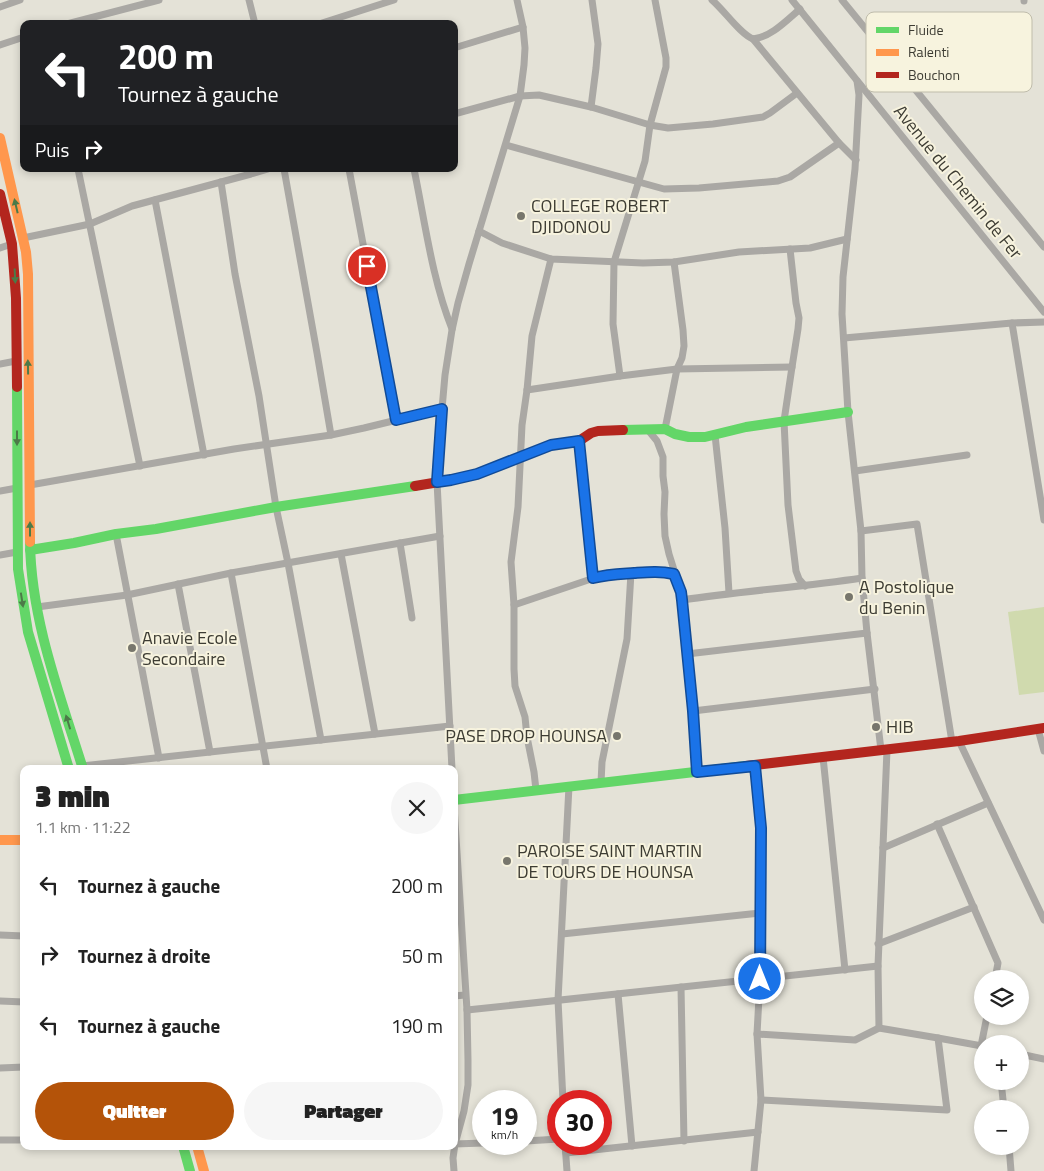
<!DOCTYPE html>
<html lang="fr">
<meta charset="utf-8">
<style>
body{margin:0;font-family:"Titillium Web",sans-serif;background:#f6f6f6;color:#222;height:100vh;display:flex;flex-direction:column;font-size:19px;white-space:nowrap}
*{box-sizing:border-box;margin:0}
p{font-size:16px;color:#767676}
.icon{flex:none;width:28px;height:28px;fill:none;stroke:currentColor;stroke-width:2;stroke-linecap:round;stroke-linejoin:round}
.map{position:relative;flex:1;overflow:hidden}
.panel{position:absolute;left:20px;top:765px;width:438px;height:385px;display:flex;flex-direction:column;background:#fff;border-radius:10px;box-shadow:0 2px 8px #0003}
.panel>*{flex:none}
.top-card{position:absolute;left:20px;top:20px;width:438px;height:152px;border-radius:10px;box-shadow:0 2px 8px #0003;background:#202124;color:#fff;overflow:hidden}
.tools{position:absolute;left:974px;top:970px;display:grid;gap:10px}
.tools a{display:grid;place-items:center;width:55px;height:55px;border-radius:50%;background:#fff;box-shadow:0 2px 8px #0003;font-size:25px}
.speed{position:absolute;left:472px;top:1090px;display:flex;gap:10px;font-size:25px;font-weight:700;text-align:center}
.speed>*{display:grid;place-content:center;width:65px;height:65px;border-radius:50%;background:#fff;box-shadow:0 2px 8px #0003;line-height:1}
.speed small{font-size:12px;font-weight:400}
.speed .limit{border:8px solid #d22;background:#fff;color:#111}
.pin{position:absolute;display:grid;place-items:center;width:42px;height:42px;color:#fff;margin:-21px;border:2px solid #fff;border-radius:50%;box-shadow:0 1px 5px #0007}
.me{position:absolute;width:55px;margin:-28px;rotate:0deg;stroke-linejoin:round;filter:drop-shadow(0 0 4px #0008)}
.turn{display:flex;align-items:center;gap:18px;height:105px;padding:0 15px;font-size:22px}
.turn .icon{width:65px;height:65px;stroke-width:2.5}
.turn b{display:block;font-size:35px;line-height:42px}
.then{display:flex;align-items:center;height:48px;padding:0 15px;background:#0003;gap:10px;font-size:19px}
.round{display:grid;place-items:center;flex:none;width:52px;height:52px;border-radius:26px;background:#f6f6f6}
.summary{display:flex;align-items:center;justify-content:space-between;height:85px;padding:0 15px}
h1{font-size:30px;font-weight:800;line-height:38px}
.button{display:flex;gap:10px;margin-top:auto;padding:10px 15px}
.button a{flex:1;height:58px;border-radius:30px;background:#b45309;color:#fff;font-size:20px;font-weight:800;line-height:58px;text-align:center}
.button a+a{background:#f6f6f6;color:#222}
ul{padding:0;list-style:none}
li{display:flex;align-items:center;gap:15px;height:70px;padding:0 15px}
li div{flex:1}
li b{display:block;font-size:19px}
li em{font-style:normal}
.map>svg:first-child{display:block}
</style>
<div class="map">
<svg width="1044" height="1171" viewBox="0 0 1044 1171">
<rect width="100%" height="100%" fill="#e4e2d7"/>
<polygon fill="#d0daae" points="1044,607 1044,692 1019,695 1008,612"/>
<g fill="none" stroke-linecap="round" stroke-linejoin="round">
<g stroke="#aaa8a4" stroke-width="7">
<polyline points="249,0 255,24"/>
<path d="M712,0C724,10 740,34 753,39C771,37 786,21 800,9"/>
<polyline points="792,0 1044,312"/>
<polyline points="842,0 1044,247"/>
<polyline points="1024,0 1024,1"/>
<polyline points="0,7 20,0"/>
<polyline points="67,24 159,0"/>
<polyline points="319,24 394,0"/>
<polyline points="753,39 839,143 856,160"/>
<polyline points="875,40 983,29"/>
<polyline points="0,45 24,37"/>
<polyline points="454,48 523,27"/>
<polyline points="857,81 859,95 855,169 843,277 842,314 848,412 861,531 862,578 867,633 881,750"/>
<polyline points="591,107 596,68 598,44 592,0"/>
<polyline points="454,114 520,96 539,95 591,107 650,125 668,128 713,124 763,117 770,113 797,93"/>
<polyline points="506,145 664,189 699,188 778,181 790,177 839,143"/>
<polyline points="78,169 140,466"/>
<polyline points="284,169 317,353 331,435"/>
<polyline points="349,169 396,420"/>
<path d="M414,169C425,222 432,279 452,329"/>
<polyline points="221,182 235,274 259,396 276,507 288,563 321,740"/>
<polyline points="155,200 204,455"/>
<polyline points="479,231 502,243 551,259 643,263 674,262 739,252 810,248 847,239"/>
<polyline points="23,238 90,224 132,206 251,174 268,169"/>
<polyline points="0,248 12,244"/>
<polyline points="790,249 796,303 799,318 798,329 792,367 784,421 788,505 796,571 799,579 805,586"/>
<polyline points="1012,323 1044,520"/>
<polyline points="844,338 1012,323 1044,322"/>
<polyline points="0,364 16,361"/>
<polyline points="620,376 613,324 614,262 645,161 650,125 666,67 666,58 655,0"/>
<polyline points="527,390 620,376 677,369 792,367"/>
<polyline points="665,429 677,369 682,358 684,346 683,330 674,262"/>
<polyline points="648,430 657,441 663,457 663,476 665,492 664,514 665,536 669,554 681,592 682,600 693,711 697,771"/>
<polyline points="715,435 725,528 729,593"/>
<polyline points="579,441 593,578"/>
<polyline points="855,471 967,455"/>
<polyline points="30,485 234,449 331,435 364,428 442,409"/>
<polyline points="0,491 17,488"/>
<polyline points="861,531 917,524 952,742"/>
<polyline points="116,534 159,758"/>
<polyline points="400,543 412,618"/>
<polyline points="341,554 375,734"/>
<polyline points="0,555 17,552"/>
<polyline points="231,573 267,769"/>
<polyline points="178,584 210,752"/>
<path d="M682,600C742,591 802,587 862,578"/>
<polyline points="514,605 603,575 654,571 674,574"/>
<polyline points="37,607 127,595 231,573 440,536"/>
<polyline points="687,654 867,633"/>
<polyline points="693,711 875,689"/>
<polyline points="1038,729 1044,751"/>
<polyline points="959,741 1044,920"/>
<polyline points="823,757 845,970"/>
<polyline points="82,766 450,726"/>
<polyline points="452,769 437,482 442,409 445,375 452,330 458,303 469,264 520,96 524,65 525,48 523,27 517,0"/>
<polyline points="601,783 602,762 627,639 631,573"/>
<polyline points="536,790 534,772 527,737 525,717 515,686 514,669 514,605 511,562 518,507 522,425 527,390 532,336 551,259"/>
<polyline points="454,806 467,1010 468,1060 468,1085 464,1111 455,1144 453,1158 454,1171"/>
<polyline points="937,824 998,963 995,979"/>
<polyline points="883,848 988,803"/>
<polyline points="562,934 760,913"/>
<polyline points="0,935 24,936"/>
<polyline points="878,944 974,907"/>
<polyline points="681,987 684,1141"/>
<polyline points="618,994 632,1146"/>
<polyline points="454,996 465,995"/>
<polyline points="0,1001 24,1002"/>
<polyline points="467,1010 878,966"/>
<polyline points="879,1028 878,966 887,750"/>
<polyline points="757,1034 855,1040 879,1028 938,1038 982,1046"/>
<polyline points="981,1046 987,1016"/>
<polyline points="1020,1054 1044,1059"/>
<polyline points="0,1068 24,1067"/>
<polyline points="1001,1081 1004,1109"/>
<polyline points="761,1100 947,1110 938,1038"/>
<polyline points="563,1101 558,1000 569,786"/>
<polyline points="0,1140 24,1140"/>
<polyline points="526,1141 559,1139"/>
<polyline points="454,1144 484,1143"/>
<polyline points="565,1144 567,1171"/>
<polyline points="1009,1146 1011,1171"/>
<polyline points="566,1153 758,1132"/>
<polyline points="754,1171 761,1100 757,1034 760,979 761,828 755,766"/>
</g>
<g stroke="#63d668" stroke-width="10">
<polyline points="17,387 18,569 28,632 69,769"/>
<polyline points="623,430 665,429 675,434 689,437 705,437 746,427 848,412"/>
<path d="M30,542C31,620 60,695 83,769"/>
<polyline points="30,550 74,543 116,534 156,529 276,507 415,486"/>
<polyline points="454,800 746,766"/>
<polyline points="183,1146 190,1171"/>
</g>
<g stroke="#ff974d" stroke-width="10">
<polyline points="0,138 26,252 28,274 30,542"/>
<polyline points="0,840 24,840"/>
<polyline points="197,1146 204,1171"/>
</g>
<g stroke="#b3261e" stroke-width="10">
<polyline points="0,194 12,244 16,298 17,387"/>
<polyline points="415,486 451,480 477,474 551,445 579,441 591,433 598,431 623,430"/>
<polyline points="746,766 959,741 1044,728"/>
</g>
</g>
<defs><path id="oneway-solid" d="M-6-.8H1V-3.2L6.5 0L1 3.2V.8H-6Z" transform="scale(1.25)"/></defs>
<g fill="#4c7a48">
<use href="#oneway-solid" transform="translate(16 206) rotate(-103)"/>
<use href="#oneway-solid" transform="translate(15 276) rotate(87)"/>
<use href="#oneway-solid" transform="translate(28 367) rotate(-91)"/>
<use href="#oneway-solid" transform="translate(17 438) rotate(90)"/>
<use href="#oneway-solid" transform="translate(30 529) rotate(-90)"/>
<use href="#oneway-solid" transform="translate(22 600) rotate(81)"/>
<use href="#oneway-solid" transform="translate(68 722) rotate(-107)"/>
</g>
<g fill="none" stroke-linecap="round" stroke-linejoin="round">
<defs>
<path id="route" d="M367,266L396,420L442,409L437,482L451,480L477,474L551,445L579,441L593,578C608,574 618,574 634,573C649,572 659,571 674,574L681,592L682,600L693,711L697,772L755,766L761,828L760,979"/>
</defs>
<use href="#route" stroke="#114b97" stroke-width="12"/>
<use href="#route" stroke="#1a73e8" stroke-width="9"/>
</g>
<g fill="#77766c" stroke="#f7f3de" stroke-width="2">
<circle cx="521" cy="216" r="5"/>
<circle cx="849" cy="597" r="5"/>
<circle cx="132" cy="648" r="5"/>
<circle cx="876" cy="727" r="5"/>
<circle cx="617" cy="736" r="5"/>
<circle cx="507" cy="861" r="5"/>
</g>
<g text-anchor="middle" stroke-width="4" stroke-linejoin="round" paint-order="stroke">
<g font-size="18" fill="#3d3c33" stroke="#f7f3de">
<text transform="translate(958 182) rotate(51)" y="6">Avenue du Chemin de Fer</text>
</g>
<g font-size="18" fill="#3d3c33" stroke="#f7f3de" text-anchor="start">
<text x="531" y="212">COLLEGE ROBERT<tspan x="531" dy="21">DJIDONOU</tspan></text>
<text x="859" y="593">A Postolique<tspan x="859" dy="21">du Benin</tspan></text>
<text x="142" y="644">Anavie Ecole<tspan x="142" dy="21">Secondaire</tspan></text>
<text x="886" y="733">HIB</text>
<text x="607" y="742" text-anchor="end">PASE DROP HOUNSA</text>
<text x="517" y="857">PAROISE SAINT MARTIN<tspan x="517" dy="21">DE TOURS DE HOUNSA</tspan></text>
</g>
</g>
<rect x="866" y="12" width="166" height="80" rx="8" fill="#f7f3de" stroke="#bfbcab" stroke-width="1"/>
<rect x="876" y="27" width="23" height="6" fill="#63d668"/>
<rect x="876" y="49" width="23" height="7" fill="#ff974d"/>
<rect x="876" y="72" width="23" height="6" fill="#b3261e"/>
<g font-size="14" fill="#3d3c33">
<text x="908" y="35">Fluide</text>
<text x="908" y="57">Ralenti</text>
<text x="908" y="80">Bouchon</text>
</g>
</svg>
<div class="tools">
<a><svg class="icon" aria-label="layers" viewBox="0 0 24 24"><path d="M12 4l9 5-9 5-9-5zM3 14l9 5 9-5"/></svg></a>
<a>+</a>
<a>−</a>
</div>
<div class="speed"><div>19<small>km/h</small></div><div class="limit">30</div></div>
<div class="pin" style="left:367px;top:266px;background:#d93025"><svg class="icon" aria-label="arrive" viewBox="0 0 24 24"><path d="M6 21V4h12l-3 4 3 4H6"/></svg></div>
<svg class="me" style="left:760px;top:979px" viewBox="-20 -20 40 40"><circle r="17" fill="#1a73e8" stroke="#fff" stroke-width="3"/><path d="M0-11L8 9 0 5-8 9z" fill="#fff"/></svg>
<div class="top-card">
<div class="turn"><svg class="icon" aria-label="left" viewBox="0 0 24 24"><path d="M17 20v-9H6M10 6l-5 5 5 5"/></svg><div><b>200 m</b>Tournez à gauche</div></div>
<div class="then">Puis<svg class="icon" aria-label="right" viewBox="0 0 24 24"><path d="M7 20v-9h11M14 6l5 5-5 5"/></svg></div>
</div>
<section class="panel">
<div class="summary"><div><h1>3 min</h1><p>1.1 km · 11:22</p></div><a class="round"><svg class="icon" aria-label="close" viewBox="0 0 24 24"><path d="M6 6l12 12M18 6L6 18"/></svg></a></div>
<ul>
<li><svg class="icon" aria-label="left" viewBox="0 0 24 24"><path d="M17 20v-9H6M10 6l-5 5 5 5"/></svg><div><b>Tournez à gauche</b></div><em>200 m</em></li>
<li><svg class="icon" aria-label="right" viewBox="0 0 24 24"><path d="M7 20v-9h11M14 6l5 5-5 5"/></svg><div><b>Tournez à droite</b></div><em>50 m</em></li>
<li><svg class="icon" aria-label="left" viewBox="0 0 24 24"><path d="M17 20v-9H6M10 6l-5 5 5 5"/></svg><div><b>Tournez à gauche</b></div><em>190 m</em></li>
</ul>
<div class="button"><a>Quitter</a><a>Partager</a></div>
</section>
</div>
